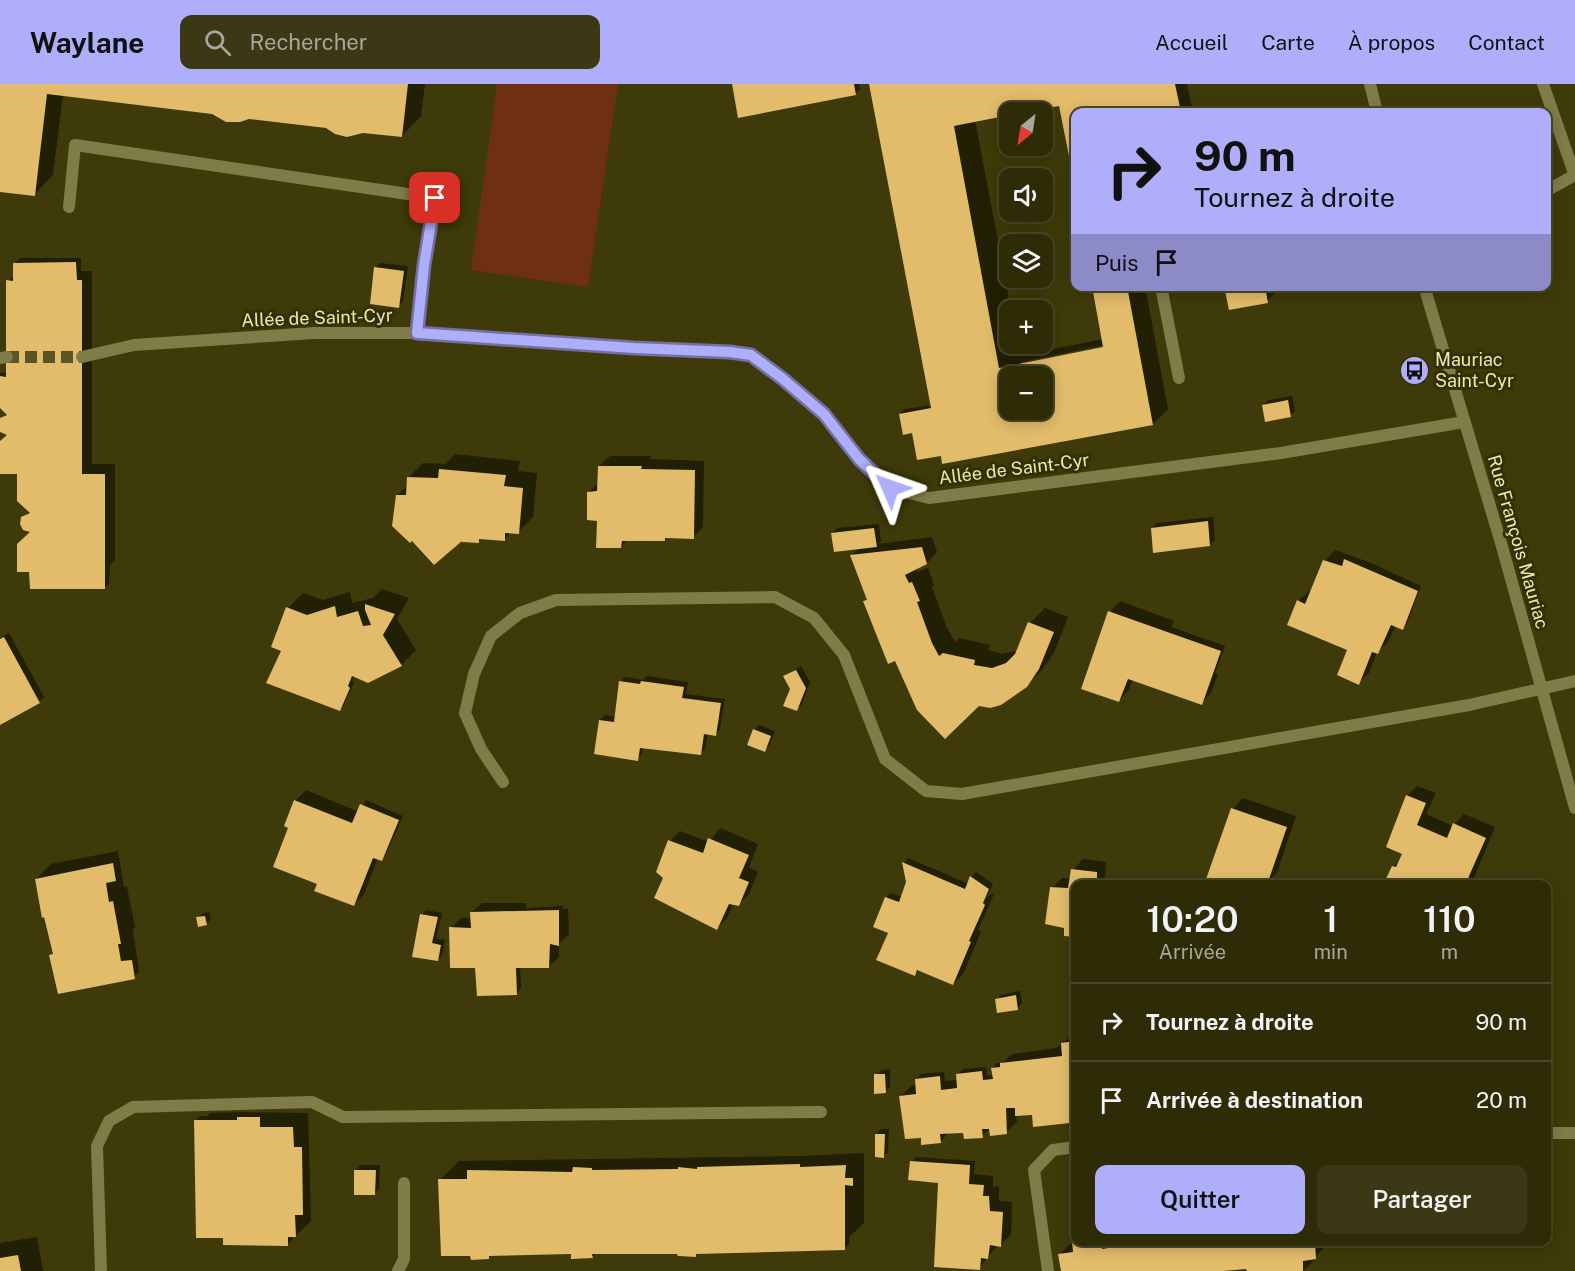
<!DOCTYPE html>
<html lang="fr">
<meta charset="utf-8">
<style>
body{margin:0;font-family:"Public Sans",sans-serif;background:#3a3815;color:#f1f3f6;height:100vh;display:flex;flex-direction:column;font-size:22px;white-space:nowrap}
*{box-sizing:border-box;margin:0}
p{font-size:20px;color:#a7a79b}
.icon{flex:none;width:33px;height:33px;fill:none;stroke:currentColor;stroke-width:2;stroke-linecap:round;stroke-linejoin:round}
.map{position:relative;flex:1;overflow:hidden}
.sheet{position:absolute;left:1071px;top:796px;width:480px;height:366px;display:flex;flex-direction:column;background:#2e2c07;border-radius:12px;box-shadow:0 3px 15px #0003,0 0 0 2px #494828}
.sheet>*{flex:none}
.hud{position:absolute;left:1071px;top:24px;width:480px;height:183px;border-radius:12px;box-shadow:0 3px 15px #0003,0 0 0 2px #494828;background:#afaefa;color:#111;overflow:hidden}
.needle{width:39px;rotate:210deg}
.controls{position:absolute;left:999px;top:18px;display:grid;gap:12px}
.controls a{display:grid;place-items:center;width:54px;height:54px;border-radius:12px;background:#2e2c07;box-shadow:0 3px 15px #0003,0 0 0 2px #494828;font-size:30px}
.pin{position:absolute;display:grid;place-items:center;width:51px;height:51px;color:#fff;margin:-26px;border-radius:12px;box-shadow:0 3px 9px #0006}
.me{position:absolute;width:66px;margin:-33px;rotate:313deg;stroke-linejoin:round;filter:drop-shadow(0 0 4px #0008)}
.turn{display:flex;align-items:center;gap:21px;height:126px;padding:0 24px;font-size:27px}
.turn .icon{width:78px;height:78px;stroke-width:2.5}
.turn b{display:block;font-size:42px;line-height:51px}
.then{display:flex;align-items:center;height:57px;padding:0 24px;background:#0003;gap:12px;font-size:22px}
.eta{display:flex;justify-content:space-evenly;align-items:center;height:102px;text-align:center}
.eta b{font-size:36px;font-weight:600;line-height:42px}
.action{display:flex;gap:12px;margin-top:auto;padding:12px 24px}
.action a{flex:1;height:69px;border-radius:12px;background:#afaefa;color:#111;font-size:24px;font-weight:600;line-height:69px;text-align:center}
.action a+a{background:#3a3815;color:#f1f3f6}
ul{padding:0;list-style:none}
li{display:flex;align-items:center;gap:18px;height:78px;padding:0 24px;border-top:2px solid #494828}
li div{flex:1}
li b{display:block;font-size:22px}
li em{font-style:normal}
header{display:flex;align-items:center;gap:36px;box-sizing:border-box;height:84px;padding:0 30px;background:#afaefa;color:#111}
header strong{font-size:28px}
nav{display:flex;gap:33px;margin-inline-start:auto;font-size:21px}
.search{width:420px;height:54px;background:#3a3815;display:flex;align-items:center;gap:15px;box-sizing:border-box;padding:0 21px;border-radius:12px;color:#a7a79b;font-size:22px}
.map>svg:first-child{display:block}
</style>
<header>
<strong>Waylane</strong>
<div class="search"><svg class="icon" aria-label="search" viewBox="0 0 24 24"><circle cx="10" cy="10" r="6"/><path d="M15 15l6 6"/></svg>Rechercher</div>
<nav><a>Accueil</a><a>Carte</a><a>À propos</a><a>Contact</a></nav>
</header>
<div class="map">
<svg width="1575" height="1187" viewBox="0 0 1575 1187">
<rect width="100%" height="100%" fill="#3e3a09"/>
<polygon fill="#6e3011" points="497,0 618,0 588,203 471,186"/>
<g fill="#0007" fill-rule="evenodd">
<polygon points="0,0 425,0 421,32 402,52 63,11 53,91 34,111 0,106"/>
<polygon points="734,0 859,0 860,5 855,10"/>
<path d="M871,0H1187L1193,28H1076V105L1060,20L975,36L1011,226L1010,260H1017L1019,272L1103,255L1094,202H1145L1168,325L1153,340L942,369L913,347L900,330L905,325L933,321ZM1110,260L1111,263L1021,281V278ZM1010,292H1042V326H1010Z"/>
<polygon points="20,174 81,174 81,187 92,187 92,380 115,380 115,476 110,481 109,499 105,504 34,446 23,434 30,427 21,389 0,388 0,358 9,350 0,344 0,336 7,329 0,322 0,289 8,288 8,197 15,190 15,179"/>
<polygon points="380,179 408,182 403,217 398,222 375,184"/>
<polygon points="1226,202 1276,202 1277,207 1267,217"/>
<polygon points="1292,312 1295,327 1290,332 1263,321 1268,316"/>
<polygon points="455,370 520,377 518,387 537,389 533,433 518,448 512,448 504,455 483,453 478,457 398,411 408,401 408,394 423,379 446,380"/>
<polygon points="610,372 651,372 650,375 704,377 703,443 693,453 668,453 664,456 628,455 621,463 598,435 589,408 599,398 599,382"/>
<polygon points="1213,433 1215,456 1210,461 1152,444 1157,439"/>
<polygon points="879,440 881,457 878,460 932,453 937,468 927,479 916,483 918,488 928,484 934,501 932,503 947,544 955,558 959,554 990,561 988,566 1002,570 1016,567 1030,539 1045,524 1068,533 1054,569 1042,586 1026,602 895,575 865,518 868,515 851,472 859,464 833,449 837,444"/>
<polygon points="1335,466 1371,479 1421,502 1407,539 1403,544 1396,541 1388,558 1377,568 1369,589 1358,599 1349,566 1298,517 1309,507 1311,508 1325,477"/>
<polygon points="382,505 409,514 397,535 416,566 401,581 354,592 352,597 354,598 344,621 340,626 283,566 288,524 303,509 323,516 350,508 352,519 373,514"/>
<polygon points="1120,517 1174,537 1171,543 1225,562 1215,589 1218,590 1211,609 1201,619 1133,595 1129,606 1119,616 1110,528"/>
<polygon points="9,549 44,613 39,618 0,640 0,554"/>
<polygon points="801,582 810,598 802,620 797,625 791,605 785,593"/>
<polygon points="647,592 688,598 686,610 725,615 720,645 716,650 708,649 705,665 700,670 643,663 642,670 637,675 600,636 605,631 616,633 620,598 625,593 643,596"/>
<polygon points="759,641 775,647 769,662 764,666 754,646"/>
<polygon points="1417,702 1436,709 1426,730 1453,742 1464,730 1495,743 1471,801 1385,801 1393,783 1403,773 1407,712"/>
<polygon points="306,706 359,728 366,716 403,732 386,770 382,775 378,774 364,810 354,820 319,800 289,745 295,717"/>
<polygon points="1243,714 1296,732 1277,789 1271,794 1269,801 1206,801 1233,725"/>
<polygon points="720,744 758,760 749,783 758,788 749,810 738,821 733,820 727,834 717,844 665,793 670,757 680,747 709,758"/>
<polygon points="118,767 124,803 127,803 135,843 133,845 139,888 134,893 51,871 54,869 36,795 51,780"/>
<polygon points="908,774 969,800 971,793 976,788 993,800 986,815 992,809 994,810 978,846 981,848 963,890 953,900 920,885 915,890 878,875 888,848 886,814 891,809 902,813 908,798 904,779"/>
<polygon points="1083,775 1106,778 1105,794 1146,799 1146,801 1076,801 1065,843 1052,804 1062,794 1071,794 1073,786"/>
<polygon points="482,819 526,819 526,824 563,822 563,825 568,825 569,850 559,860 559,873 548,883 520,883 521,904 517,909 477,883 451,844 461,834 472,834 471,829"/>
<polygon points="426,826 442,829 436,855 445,856 442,871 437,876 421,831"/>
<polygon points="209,828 211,835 206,840 198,834 203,829"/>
<polygon points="1020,907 1022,919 1018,924 997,916 1001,911"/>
<polygon points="1546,935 1551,970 1546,975"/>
<polygon points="1076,954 1076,1031 1069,1037 1033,1029 1016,1030 1017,1038 1006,1048 991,1044 982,1052 964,1048 949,1048 940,1058 923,1052 901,1012 911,1002 917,1001 916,995 921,990 944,988 945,997 958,996 958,990 963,985 986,983 987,992 994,991 993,984 997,979 1002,979 1012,970 1056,964 1068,955"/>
<polygon points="890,985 890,1003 886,1007 876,991 881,986"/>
<polygon points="243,1028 308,1029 311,1137 295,1152 292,1152 293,1155 288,1160 195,1037 200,1032 208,1032 210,1029"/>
<polygon points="881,1045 889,1045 888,1068 883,1073 876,1050"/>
<polygon points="864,1069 864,1139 849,1153 849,1160 844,1165 698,1169 696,1171 678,1168 596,1169 593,1173 573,1173 572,1168 492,1170 489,1173 440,1096 459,1077 802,1072"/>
<polygon points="916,1073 975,1077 974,1090 993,1092 993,1103 999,1102 999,1117 1012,1118 1011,1151 1000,1161 998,1161 979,1184 940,1099 912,1078"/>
<polygon points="361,1081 380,1081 379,1105 375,1109 356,1086"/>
<polygon points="37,1153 43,1187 0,1187 0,1159"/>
<polygon points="1076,1155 1076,1158 1325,1158 1325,1163 1313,1174 1313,1177 1303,1187 1248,1187 1248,1183 1062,1187 1060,1170 1070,1160 1073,1160"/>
</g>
<g fill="#e2bb6b" fill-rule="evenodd">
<polygon points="0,0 408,0 402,53 363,49 347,53 335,50 326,44 249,35 240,38 226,38 212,30 47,10 35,112 0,108"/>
<polygon points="732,0 854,0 856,11 738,34"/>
<path d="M869,0H1175L1181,28H1076V107L1059,22L1023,28H1010V31L954,42L999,284L1103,263L1092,202H1127L1153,341L942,380L941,372L917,376L912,349L903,351L899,330L931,324ZM1010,292H1042V326H1010Z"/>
<polygon points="76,178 77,196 82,196 82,390 105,390 105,505 30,505 29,488 17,488 17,460 30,448 23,446 20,440 21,433 30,429 17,417 17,390 0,390 0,357 7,351 0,348 0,334 7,331 0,324 0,292 6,293 6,196 13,197 13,179"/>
<polygon points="374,183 404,187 399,224 370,220"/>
<polygon points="1224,202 1265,202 1268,219 1229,226"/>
<polygon points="1288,316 1291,333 1265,338 1262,321"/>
<polygon points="598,382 642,382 641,385 695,386 694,455 665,454 665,457 622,457 621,464 596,464 597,437 587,436 587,408 597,407"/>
<polygon points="439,385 506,391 504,402 523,404 519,450 505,449 505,457 479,455 479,459 462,458 462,457 434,481 412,457 410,459 392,442 396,411 406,411 407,393 438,394"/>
<polygon points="1208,437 1210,462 1153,469 1151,444"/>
<polygon points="874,444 877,463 834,468 831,449"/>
<polygon points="922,463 927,480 905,491 909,499 912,498 920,517 917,518 932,559 939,572 943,569 975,576 974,581 992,584 1006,579 1015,570 1028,538 1054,548 1039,585 1027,603 1001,621 990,624 979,622 945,655 917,626 895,577 888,580 863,517 867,516 850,471"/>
<polygon points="1344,475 1418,507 1403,546 1391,541 1378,570 1372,568 1359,601 1337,591 1347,566 1287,541 1297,516 1305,520 1323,476 1342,482"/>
<polygon points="365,520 395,530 383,551 402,582 368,599 352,592 348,602 350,604 340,627 266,599 281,567 271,563 286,523 307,531 335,522 337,533 358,527 363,542 371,541 365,526"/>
<polygon points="1108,527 1221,567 1202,621 1128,595 1119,618 1081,605"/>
<polygon points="4,553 40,619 0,641 0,555"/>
<polygon points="796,586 806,604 797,627 783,622 790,605 783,592"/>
<polygon points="619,597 640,600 641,597 684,603 682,614 721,619 716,652 704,650 701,671 640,664 638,677 594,670 599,636 614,638"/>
<polygon points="753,645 771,652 765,668 747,661"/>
<polygon points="1406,711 1426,719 1417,741 1447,754 1453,739 1486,754 1469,792 1467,801 1383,801 1392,782 1396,783 1402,770 1386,763"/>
<polygon points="294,716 352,739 360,720 399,736 382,777 373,774 354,822 314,807 317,800 273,783 288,744 284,742"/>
<polygon points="1231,724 1287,743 1267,801 1204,801"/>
<polygon points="708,754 749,771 739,794 749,798 739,822 729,820 717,846 654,814 663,794 656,788 668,756 703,769"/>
<polygon points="902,778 965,805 970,792 989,805 983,819 985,821 969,857 971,858 953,901 917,886 915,892 876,876 888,849 873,843 885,813 899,818 906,798"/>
<polygon points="113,779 116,797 106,799 109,818 113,817 121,860 118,860 121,877 132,876 135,895 58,910 49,871 53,870 44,833 42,834 35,795"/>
<polygon points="1071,785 1097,788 1097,798 1111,800 1076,801 1076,853 1064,852 1064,844 1045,840 1050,803 1068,804"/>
<polygon points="559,826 559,862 550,860 549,884 516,884 517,911 477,912 475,884 450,884 449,843 471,844 470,828"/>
<polygon points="420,830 438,833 432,859 441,861 438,877 412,873"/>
<polygon points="205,832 207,841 198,843 196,833"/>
<polygon points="1016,911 1018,926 997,929 995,915"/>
<polygon points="1076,957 1076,1024 1069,1024 1070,1039 1033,1043 1032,1031 1015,1032 1015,1024 1006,1024 1007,1050 990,1052 989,1045 982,1045 983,1054 964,1055 963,1049 940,1050 941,1059 921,1061 921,1054 905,1055 899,1012 916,1010 915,995 940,992 941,1006 957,1004 956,990 982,987 983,996 993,995 991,984 1000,983 1000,979 1062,972 1061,959"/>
<polygon points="874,990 885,990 886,1009 874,1010"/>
<polygon points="237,1033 260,1033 260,1043 293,1043 294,1063 302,1063 303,1131 295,1131 296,1153 288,1153 288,1162 223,1161 223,1154 196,1154 194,1036 237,1036"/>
<polygon points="875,1050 885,1050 884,1074 875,1073"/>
<polygon points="910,1077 970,1081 969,1100 984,1101 983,1112 989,1112 990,1127 1003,1128 1001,1163 990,1161 988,1175 981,1174 980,1186 934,1183 938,1099 908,1096"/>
<polygon points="800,1080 800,1083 846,1081 845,1094 853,1094 853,1102 845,1101 845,1166 696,1170 696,1173 678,1172 677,1170 592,1170 593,1174 571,1175 571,1170 489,1172 489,1175 471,1176 470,1172 441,1172 438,1095 467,1095 467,1086 572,1088 573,1083 592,1084 592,1086 678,1085 678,1083 697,1085 697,1083"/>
<polygon points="354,1086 376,1086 375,1111 354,1111"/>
<polygon points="1076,1156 1076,1158 1101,1158 1102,1165 1115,1163 1114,1158 1315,1158 1316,1175 1303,1177 1303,1187 1247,1187 1246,1185 1223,1187 1061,1187 1058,1170 1073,1168 1072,1157"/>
<polygon points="18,1171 21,1187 0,1187 0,1174"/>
</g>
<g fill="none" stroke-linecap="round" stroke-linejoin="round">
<polyline stroke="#585424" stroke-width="12" stroke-dasharray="12 6" stroke-linecap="butt" points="7,273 82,273"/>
<g stroke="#807c47" stroke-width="12">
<polyline points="1543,0 1575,92"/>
<polyline points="1546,107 1575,91"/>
<polyline points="69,123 75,61 435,114 424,181 417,249"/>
<polyline points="1161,202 1179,294"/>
<polyline points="503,698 481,665 465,629 474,590 491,552 520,529 556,516 775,513 814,534 844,571 885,675 926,707 962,710 1469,621 1575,597"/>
<polyline points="1546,1049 1575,1049"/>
<polyline points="1048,1187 1034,1086 1053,1066 1076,1063"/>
</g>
<g stroke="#807c47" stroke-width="12">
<polyline points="1370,0 1377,28"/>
<polyline points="1424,202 1501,459 1575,724"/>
<polyline points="82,273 134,261 314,249 417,249 634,264 730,268 751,271 783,295 824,330 859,375 890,404 929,414 1281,369 1464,338"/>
<polyline points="0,274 7,273"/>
<polyline points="101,1187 97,1062 109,1037 133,1023 312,1018 343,1033 821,1028"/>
<polyline points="398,1187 404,1175 404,1099"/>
</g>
</g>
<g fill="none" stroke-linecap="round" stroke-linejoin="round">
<defs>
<polyline id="route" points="435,114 424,181 417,249 634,264 730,268 751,271 783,295 824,330 859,375 890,404"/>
</defs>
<use href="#route" stroke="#7271a2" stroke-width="15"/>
<use href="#route" stroke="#afaefa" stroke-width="10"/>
</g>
<defs>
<symbol id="bus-disc" viewBox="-11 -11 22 22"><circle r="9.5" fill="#afaefa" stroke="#343000"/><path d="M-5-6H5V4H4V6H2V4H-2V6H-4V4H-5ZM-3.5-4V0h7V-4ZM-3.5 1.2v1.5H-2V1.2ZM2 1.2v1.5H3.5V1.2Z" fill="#111"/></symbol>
</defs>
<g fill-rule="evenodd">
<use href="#bus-disc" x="1398" y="270" width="33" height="33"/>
</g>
<g text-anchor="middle" stroke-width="6" stroke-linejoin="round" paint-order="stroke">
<g font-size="18" fill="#eae7be" stroke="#343000">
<text transform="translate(317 234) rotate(-2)" y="6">Allée de Saint-Cyr</text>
<text transform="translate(1014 385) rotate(-7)" y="6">Allée de Saint-Cyr</text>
<text transform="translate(1518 458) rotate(74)" y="6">Rue François Mauriac</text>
</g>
<g font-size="18" fill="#eae7be" stroke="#343000" text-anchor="start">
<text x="1435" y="282">Mauriac<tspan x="1435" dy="21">Saint-Cyr</tspan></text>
</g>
</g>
</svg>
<div class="controls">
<a><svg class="needle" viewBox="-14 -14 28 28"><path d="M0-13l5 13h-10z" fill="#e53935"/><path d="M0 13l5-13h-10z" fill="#a7a79b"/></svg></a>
<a><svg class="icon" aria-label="sound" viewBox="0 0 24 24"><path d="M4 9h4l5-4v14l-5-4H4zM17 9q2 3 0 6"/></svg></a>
<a><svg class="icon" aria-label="layers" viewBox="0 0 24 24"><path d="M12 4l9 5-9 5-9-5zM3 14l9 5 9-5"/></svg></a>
<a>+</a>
<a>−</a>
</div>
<div class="pin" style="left:435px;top:114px;background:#d93025"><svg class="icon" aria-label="arrive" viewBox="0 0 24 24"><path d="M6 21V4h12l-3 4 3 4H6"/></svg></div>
<svg class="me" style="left:890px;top:404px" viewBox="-20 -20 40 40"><path d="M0-17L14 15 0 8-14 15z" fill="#afaefa" stroke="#fff" stroke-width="4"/></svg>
<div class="hud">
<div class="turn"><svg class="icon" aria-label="right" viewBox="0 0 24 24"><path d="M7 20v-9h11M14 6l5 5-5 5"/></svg><div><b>90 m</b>Tournez à droite</div></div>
<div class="then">Puis<svg class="icon" aria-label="arrive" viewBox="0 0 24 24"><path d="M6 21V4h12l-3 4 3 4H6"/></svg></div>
</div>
<section class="sheet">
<div class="eta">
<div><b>10:20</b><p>Arrivée</p></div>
<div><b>1</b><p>min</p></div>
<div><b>110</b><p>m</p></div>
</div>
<ul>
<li><svg class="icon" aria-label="right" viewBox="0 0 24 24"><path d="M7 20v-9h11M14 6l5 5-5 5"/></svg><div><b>Tournez à droite</b></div><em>90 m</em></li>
<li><svg class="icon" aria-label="arrive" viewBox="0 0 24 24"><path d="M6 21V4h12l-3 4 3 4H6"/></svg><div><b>Arrivée à destination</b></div><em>20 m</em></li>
</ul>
<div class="action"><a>Quitter</a><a>Partager</a></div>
</section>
</div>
